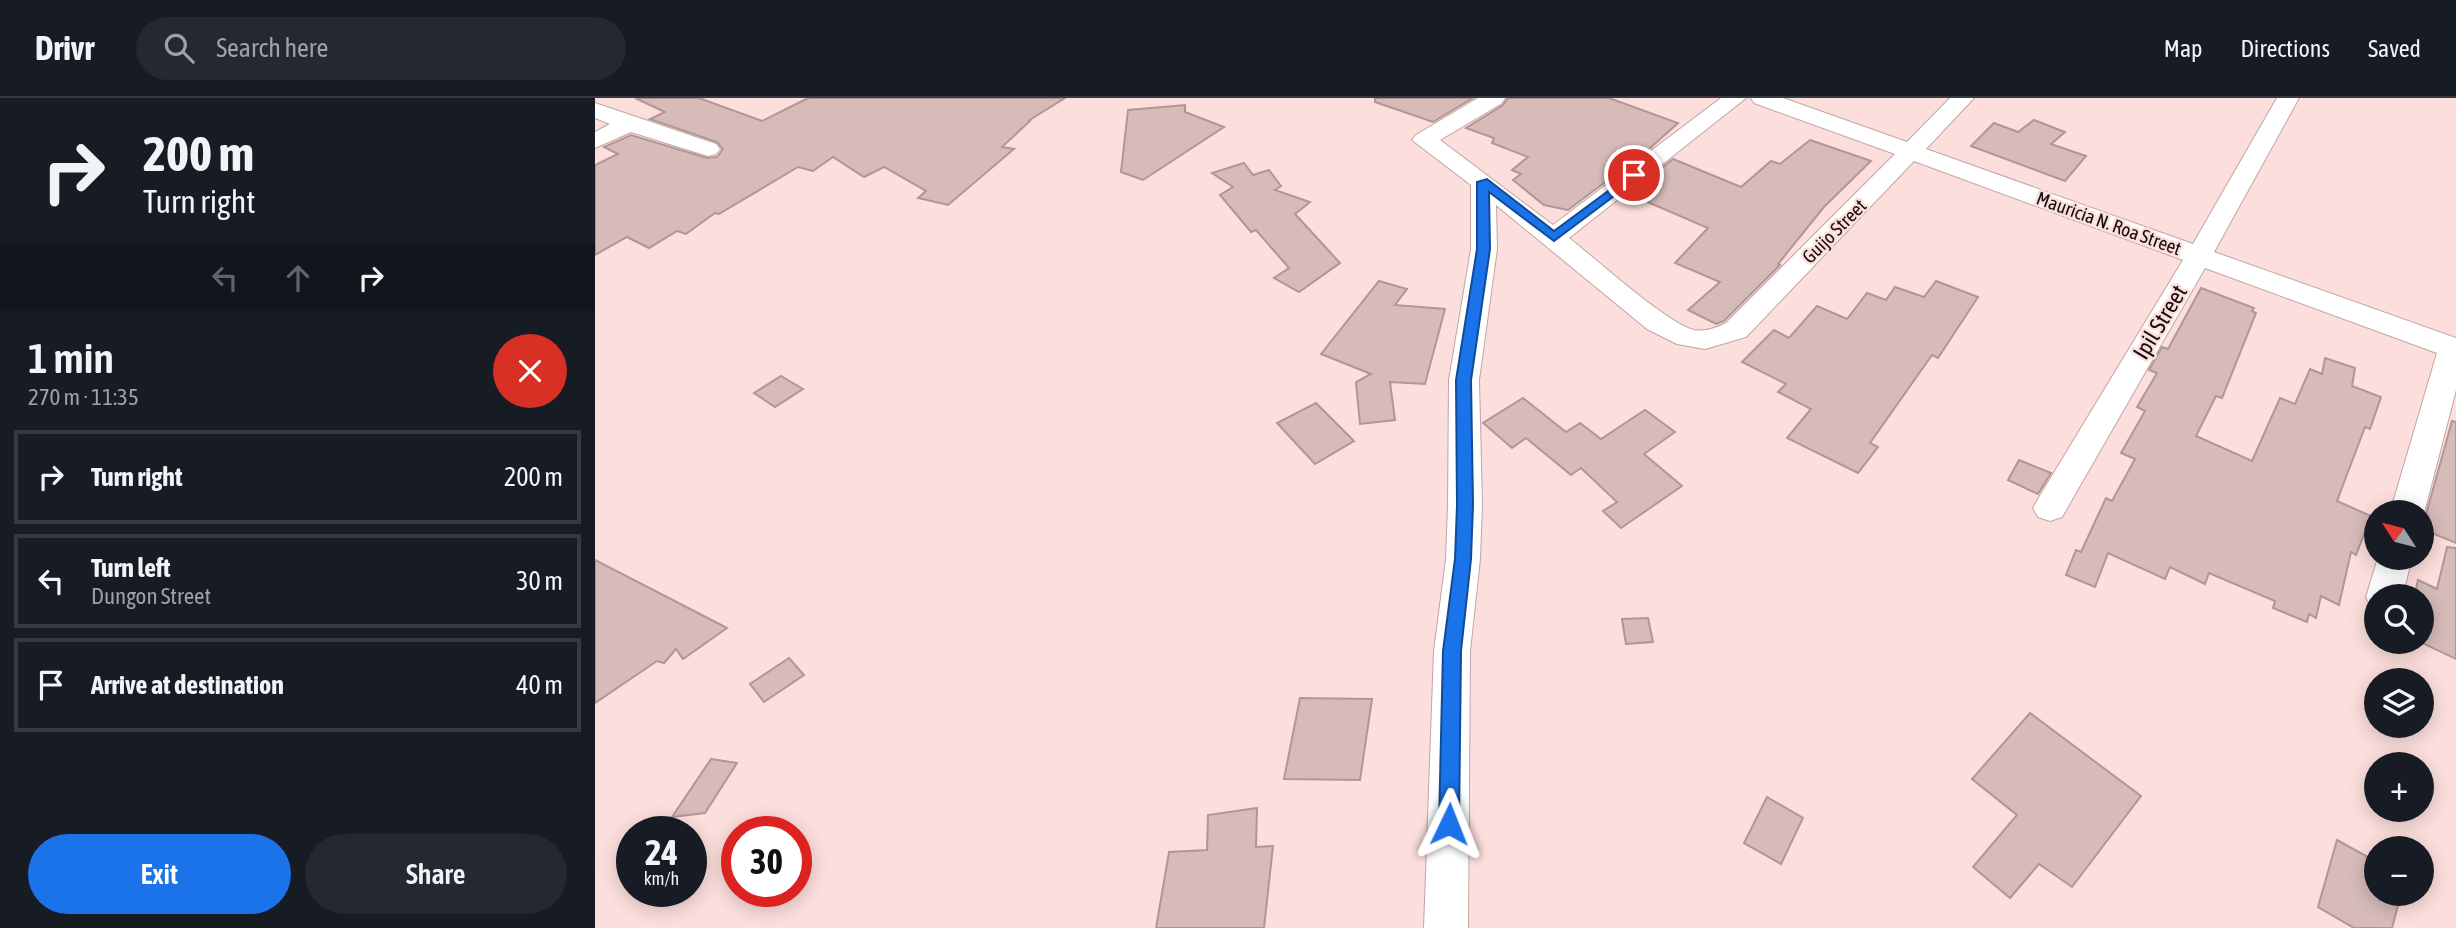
<!DOCTYPE html>
<meta charset="utf-8">
<style>
body{margin:0;font-family:"Asap Condensed",sans-serif;background:#242831;color:#f1f3f6;height:100vh;display:flex;flex-direction:column;font-size:26px;white-space:nowrap}
*{box-sizing:border-box;margin:0}
p{font-size:23px;color:#9ea1a6}
.icon{flex:none;width:38px;height:38px;fill:none;stroke:currentColor;stroke-width:2;stroke-linecap:round;stroke-linejoin:round}
.map{position:relative;flex:1;overflow:hidden}
.drawer{display:flex;flex-direction:column;background:#171b24;width:595px}
.drawer>*{flex:none}
.guide{background:#171b24;color:#f1f3f6;overflow:hidden}
.needle{width:46px;rotate:306deg}
.fabs{position:absolute;left:1769px;top:402px;display:grid;gap:14px}
.fabs a{display:grid;place-items:center;width:70px;height:70px;border-radius:50%;background:#171b24;box-shadow:0 4px 18px #0003;font-size:35px}
.speed{position:absolute;left:21px;top:718px;display:flex;gap:14px;font-size:35px;font-weight:700;text-align:center}
.speed>*{display:grid;place-content:center;width:91px;height:91px;border-radius:50%;background:#171b24;box-shadow:0 4px 18px #0003;line-height:1}
.speed small{font-size:18px;font-weight:400}
.speed .limit{border:10px solid #d22;background:#fff;color:#111}
.pin{position:absolute;display:grid;place-items:center;width:60px;height:60px;color:#fff;margin:-30px;border:4px solid #fff;border-radius:50%;box-shadow:0 2px 7px #0007}
.me{position:absolute;width:77px;margin:-38px;rotate:2deg;stroke-linejoin:round;filter:drop-shadow(0 0 5px #0008)}
.turn{display:flex;align-items:center;gap:24px;height:147px;padding:0 28px;font-size:32px}
.turn .icon{width:91px;height:91px;stroke-width:2.5}
.turn b{display:block;font-size:49px;line-height:60px}
.lanes{display:flex;align-items:center;height:66px;padding:0 28px;background:#0003;justify-content:center;gap:35px;direction:ltr}
.lanes .off{opacity:.35}
.round{display:grid;place-items:center;flex:none;width:74px;height:74px;border-radius:37px;background:#242831}
.overview{display:flex;align-items:center;justify-content:space-between;height:119px;padding:0 28px}
h1{font-size:42px;font-weight:600;line-height:52px}
.cta{display:flex;gap:14px;margin-top:auto;padding:14px 28px}
.cta a{flex:1;height:80px;border-radius:42px;background:#1a73e8;color:#fff;font-size:28px;font-weight:600;line-height:80px;text-align:center}
.cta a+a{background:#242831;color:#f1f3f6}
ul{padding:0;list-style:none}
li{display:flex;align-items:center;gap:21px;height:94px;margin:0 14px 10px;padding:0 14px;border:4px solid #363941;border-radius:0px}
li div{flex:1}
li b{display:block;font-size:26px}
li em{font-style:normal}
header{display:flex;align-items:center;gap:42px;box-sizing:border-box;height:98px;padding:0 35px;background:#171b24;border-bottom:2px solid #363941}
header strong{font-size:33px}
nav{display:flex;gap:38px;margin-inline-start:auto;font-size:24px}
.search{width:490px;height:63px;background:#242831;display:flex;align-items:center;gap:18px;box-sizing:border-box;padding:0 24px;border-radius:38px;color:#9ea1a6;font-size:26px}
main{display:flex;flex:1;min-height:0}
.map>svg:first-child{display:block}
</style>
<header>
<strong>Drivr</strong>
<div class="search"><svg class="icon" aria-label="search" viewBox="0 0 24 24"><circle cx="10" cy="10" r="6"/><path d="M15 15l6 6"/></svg>Search here</div>
<nav><a>Map</a><a>Directions</a><a>Saved</a></nav>
</header>
<main>
<section class="drawer">
<div class="guide">
<div class="turn"><svg class="icon" aria-label="right" viewBox="0 0 24 24"><path d="M7 20v-9h11M14 6l5 5-5 5"/></svg><div><b>200 m</b>Turn right</div></div>
<div class="lanes"><svg class="icon off" aria-label="left" viewBox="0 0 24 24"><path d="M17 20v-9H6M10 6l-5 5 5 5"/></svg><svg class="icon off" aria-label="ahead" viewBox="0 0 24 24"><path d="M12 20V5M6 11l6-6 6 6"/></svg><svg class="icon" aria-label="right" viewBox="0 0 24 24"><path d="M7 20v-9h11M14 6l5 5-5 5"/></svg></div>
</div>
<div class="overview"><div><h1>1 min</h1><p>270 m · 11:35</p></div><a class="round" style="background:#d93025;color:#fff"><svg class="icon" aria-label="close" viewBox="0 0 24 24"><path d="M6 6l12 12M18 6L6 18"/></svg></a></div>
<ul>
<li><svg class="icon" aria-label="right" viewBox="0 0 24 24"><path d="M7 20v-9h11M14 6l5 5-5 5"/></svg><div><b>Turn right</b></div><em>200 m</em></li>
<li><svg class="icon" aria-label="left" viewBox="0 0 24 24"><path d="M17 20v-9H6M10 6l-5 5 5 5"/></svg><div><b>Turn left</b><p>Dungon Street</p></div><em>30 m</em></li>
<li><svg class="icon" aria-label="arrive" viewBox="0 0 24 24"><path d="M6 21V4h12l-3 4 3 4H6"/></svg><div><b>Arrive at destination</b></div><em>40 m</em></li>
</ul>
<div class="cta"><a>Exit</a><a>Share</a></div>
</section>
<div class="map">
<svg width="1861" height="830" viewBox="0 0 1861 830">
<rect width="100%" height="100%" fill="#fcdfdd"/>
<g fill="#d6bbb9" stroke="#b19695" stroke-width="2">
<polygon points="40,0 104,0 167,23 213,0 470,0 433,23 436,22 407,49 419,51 353,107 323,100 331,93 289,69 269,79 238,59 218,73 203,69 124,116 120,115 91,136 82,133 54,150 32,139 0,157 0,67 23,56 9,49 36,37 112,60 122,59 128,51 122,44 55,21 70,14"/>
<polygon points="780,0 878,0 838,24 780,4"/>
<polygon points="913,0 1014,0 1083,25 1054,51 973,112 949,107 918,82 926,76 917,72 933,59 897,45 899,40 871,30 908,7"/>
<polygon points="590,7 590,14 629,29 548,82 526,74 533,12"/>
<polygon points="1439,22 1470,34 1456,46 1491,58 1470,83 1376,48 1399,25 1423,34"/>
<polygon points="1215,42 1276,63 1229,109 1183,166 1185,167 1129,223 1121,226 1093,212 1125,184 1080,165 1113,130 1034,96 1078,61 1146,89 1176,63 1185,66"/>
<polygon points="649,65 658,77 674,72 686,88 680,92 715,104 700,116 745,165 704,194 679,180 694,170 661,132 656,134 625,97 638,89 617,75"/>
<polygon points="784,183 812,191 800,207 850,211 830,286 795,284 800,322 765,326 761,284 776,276 726,256"/>
<polygon points="1341,183 1383,199 1343,260 1337,257 1275,345 1283,349 1263,375 1192,340 1216,311 1183,294 1191,286 1147,264 1179,232 1194,240 1222,208 1252,221 1272,195 1291,202 1300,189 1329,199"/>
<polygon points="1606,190 1659,210 1657,213 1661,215 1627,300 1621,298 1601,338 1657,363 1685,300 1700,306 1715,271 1727,276 1730,260 1760,270 1757,288 1786,299 1775,331 1770,329 1742,403 1776,418 1761,457 1756,454 1744,507 1726,498 1721,520 1714,516 1712,524 1678,510 1680,503 1614,475 1610,486 1575,469 1570,481 1513,455 1500,489 1471,477 1481,452 1486,454 1511,400 1517,403 1540,361 1526,355 1550,313 1542,309 1562,275 1554,272 1567,249 1573,251"/>
<polygon points="186,278 208,291 180,309 159,295"/>
<polygon points="928,300 971,334 985,325 1006,341 1050,312 1080,334 1049,356 1087,388 1026,430 1008,413 1022,404 986,370 976,377 931,340 917,350 888,325"/>
<polygon points="721,305 759,343 720,366 682,325"/>
<polygon points="1857,323 1861,324 1861,445 1827,431"/>
<polygon points="1424,362 1456,375 1443,396 1413,382"/>
<polygon points="1852,449 1861,450 1861,561 1825,544 1827,499 1819,499 1823,482 1842,491"/>
<polygon points="0,462 132,530 88,561 81,551 69,565 62,563 0,605"/>
<polygon points="1053,520 1058,544 1031,546 1027,521"/>
<polygon points="194,560 209,577 169,604 155,586"/>
<polygon points="705,600 777,601 765,682 689,681"/>
<polygon points="1435,615 1546,698 1477,789 1444,766 1415,800 1378,769 1422,717 1377,681"/>
<polygon points="116,661 142,665 110,715 77,719"/>
<polygon points="1172,699 1208,720 1186,766 1149,745"/>
<polygon points="662,710 661,749 678,748 669,830 561,830 574,754 612,752 613,717"/>
<polygon points="1742,742 1782,764 1782,796 1806,796 1797,830 1759,830 1723,809"/>
</g>
<g fill="none" stroke-linecap="round" stroke-linejoin="round">
<defs>
<g id="street">
<path d="M883,0H910L907,5L845,42L958,127L1126,0H1151L974,140C1000,160 1071,225 1099,232C1110,234 1121,230 1131,225L1300,56L1159,5L1156,0H1188L1312,44L1355,0H1379L1331,51L1598,146L1682,0H1704L1619,154L1861,240V292L1829,415L1827,418V415H1795L1842,255L1610,170L1467,419L1455,423L1443,419L1438,410L1443,401L1588,162L1319,63L1151,239L1110,251L1082,246L1052,231L901,107L902,151L884,282L887,407L885,461L875,553L873,830H829L839,553L851,461L853,407L854,282L876,151V87L817,42L821,37Z"/>
<polygon points="0,5 121,46 125,51 121,56 113,58 36,34 0,50 0,34 15,26 0,20"/>
<polygon points="1783,460 1817,460 1807,499 1782,499 1782,511 1776,509 1771,499"/>
</g>
</defs>
<use href="#street" stroke="#c0a5a3" stroke-width="2"/>
<use href="#street" fill="#fff" fill-rule="evenodd"/>
</g>
<polygon fill="#1a73e8" stroke="#114b97" stroke-width="2" points="1039,74 1045,77 1043,80 959,143 894,94 895,151 876,282 878,407 876,461 866,553 864,726 861,733 854,736 847,733 844,726 848,553 860,461 862,407 861,282 882,151 882,84 892,81 959,133"/>
<g text-anchor="middle" stroke-width="5" stroke-linejoin="round" paint-order="stroke">
<g font-size="19" fill="#150c0c" stroke="#fcdfdd">
<text transform="translate(1514 125) rotate(20)" y="7">Mauricia N. Roa Street</text>
<text transform="translate(1239 133) rotate(-45)" y="7">Guijo Street</text>
</g>
<g font-size="23" fill="#150c0c" stroke="#fcdfdd">
<text transform="translate(1565 224) rotate(-59)" y="8">Ipil Street</text>
</g>
</g>
</svg>
<div class="fabs">
<a><svg class="needle" viewBox="-14 -14 28 28"><path d="M0-13l5 13h-10z" fill="#e53935"/><path d="M0 13l5-13h-10z" fill="#9ea1a6"/></svg></a>
<a><svg class="icon" aria-label="search" viewBox="0 0 24 24"><circle cx="10" cy="10" r="6"/><path d="M15 15l6 6"/></svg></a>
<a><svg class="icon" aria-label="layers" viewBox="0 0 24 24"><path d="M12 4l9 5-9 5-9-5zM3 14l9 5 9-5"/></svg></a>
<a>+</a>
<a>−</a>
</div>
<div class="speed"><div>24<small>km/h</small></div><div class="limit">30</div></div>
<div class="pin" style="left:1039px;top:77px;background:#d93025"><svg class="icon" aria-label="arrive" viewBox="0 0 24 24"><path d="M6 21V4h12l-3 4 3 4H6"/></svg></div>
<svg class="me" style="left:854px;top:726px" viewBox="-20 -20 40 40"><path d="M0-17L14 15 0 8-14 15z" fill="#1a73e8" stroke="#fff" stroke-width="4"/></svg>
</div>
</main>
